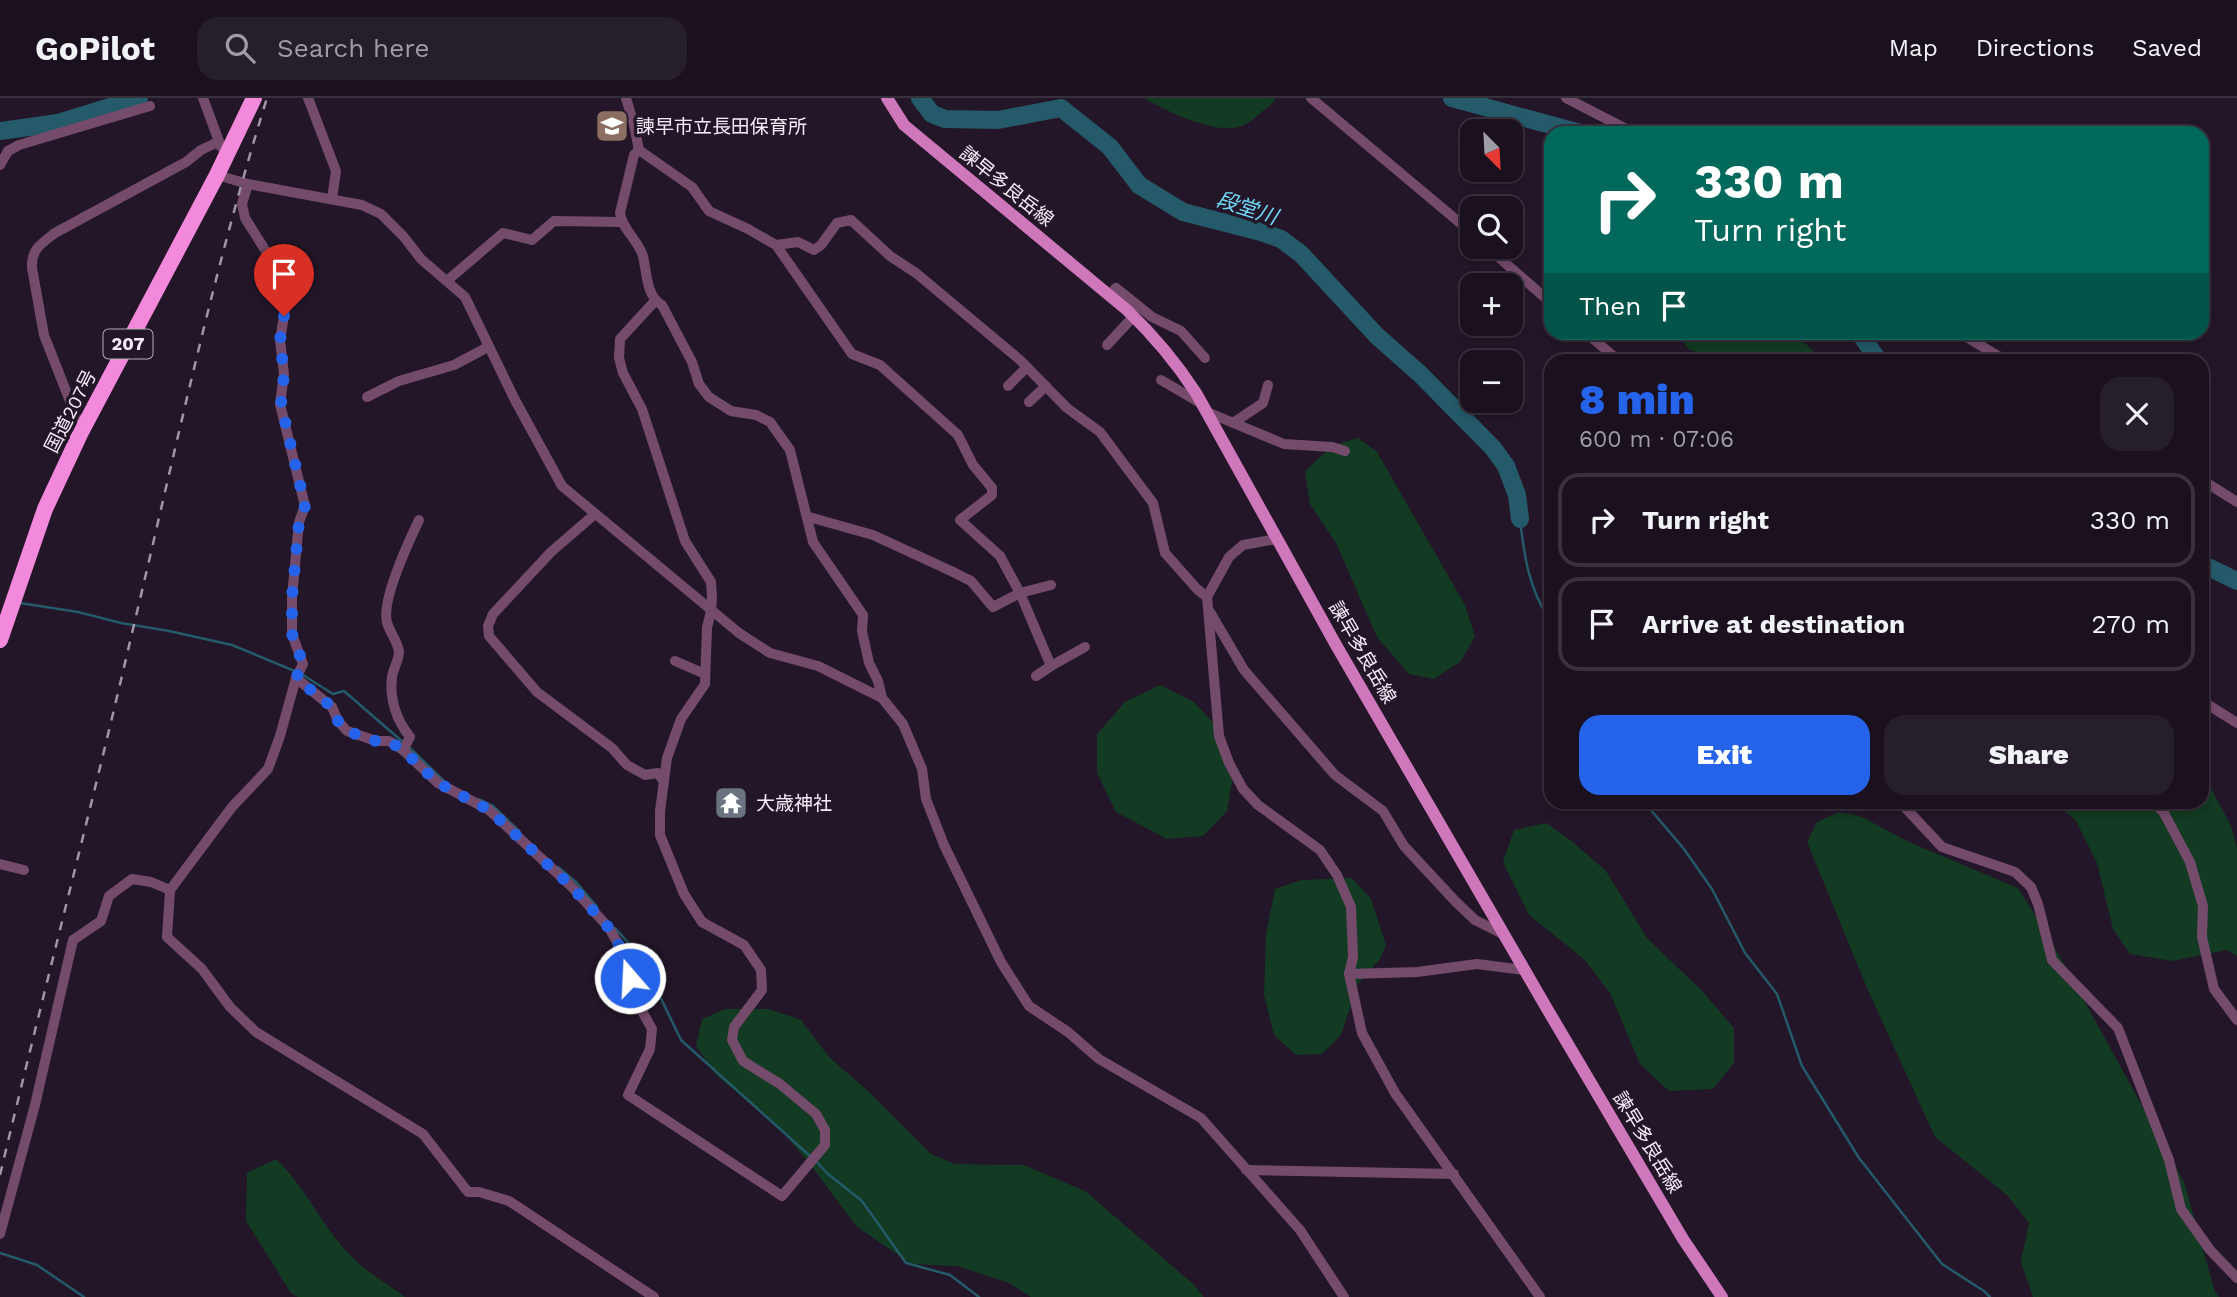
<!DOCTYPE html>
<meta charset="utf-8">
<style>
body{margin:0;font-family:"Work Sans","Noto Sans JP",sans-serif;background:#271e2b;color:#f1f3f6;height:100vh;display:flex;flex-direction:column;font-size:26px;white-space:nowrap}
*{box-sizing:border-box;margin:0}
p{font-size:23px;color:#9f9da4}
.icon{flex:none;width:38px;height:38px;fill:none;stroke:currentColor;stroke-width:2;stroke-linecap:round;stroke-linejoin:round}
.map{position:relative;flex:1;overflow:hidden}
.details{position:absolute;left:1544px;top:256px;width:665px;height:455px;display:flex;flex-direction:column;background:#1a101e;border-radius:21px;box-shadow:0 4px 10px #0003,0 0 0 2px #38303c}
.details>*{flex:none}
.banner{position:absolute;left:1544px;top:28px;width:665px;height:214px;border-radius:21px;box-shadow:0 4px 10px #0003,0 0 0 2px #38303c;background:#00695c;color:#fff;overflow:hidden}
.needle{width:46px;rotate:156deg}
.fabs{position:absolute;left:1460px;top:21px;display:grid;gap:14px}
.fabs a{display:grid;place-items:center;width:63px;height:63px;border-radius:14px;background:#1a101e;box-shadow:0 4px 10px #0003,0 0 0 2px #38303c;font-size:35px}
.pin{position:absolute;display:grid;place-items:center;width:60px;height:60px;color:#fff;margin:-72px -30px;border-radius:50% 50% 50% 0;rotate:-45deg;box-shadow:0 0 7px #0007}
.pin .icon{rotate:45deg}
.me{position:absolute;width:77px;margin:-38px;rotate:341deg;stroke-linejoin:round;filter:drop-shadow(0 0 5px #0008)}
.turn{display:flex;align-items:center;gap:24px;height:147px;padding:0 35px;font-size:32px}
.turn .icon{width:91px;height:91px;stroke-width:2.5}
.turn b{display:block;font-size:49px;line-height:60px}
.then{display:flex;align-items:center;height:66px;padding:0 35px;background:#0003;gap:14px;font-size:26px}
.round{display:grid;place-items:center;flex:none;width:74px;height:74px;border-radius:21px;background:#271e2b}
.summary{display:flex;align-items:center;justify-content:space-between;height:119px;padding:0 35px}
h1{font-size:42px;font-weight:800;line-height:52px;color:#2563eb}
.button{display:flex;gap:14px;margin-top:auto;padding:14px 35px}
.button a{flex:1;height:80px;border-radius:21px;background:#2563eb;color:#fff;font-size:28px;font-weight:800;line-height:80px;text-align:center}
.button a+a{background:#271e2b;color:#f1f3f6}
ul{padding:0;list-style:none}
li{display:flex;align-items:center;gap:21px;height:94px;margin:0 14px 10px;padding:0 21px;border:4px solid #38303c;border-radius:21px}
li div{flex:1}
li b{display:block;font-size:26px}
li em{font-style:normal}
header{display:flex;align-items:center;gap:42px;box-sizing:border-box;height:98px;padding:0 35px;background:#1a101e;border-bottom:2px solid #38303c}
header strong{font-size:33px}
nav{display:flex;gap:38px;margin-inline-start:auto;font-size:24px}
.search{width:490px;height:63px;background:#271e2b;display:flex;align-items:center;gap:18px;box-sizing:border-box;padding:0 24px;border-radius:21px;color:#9f9da4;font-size:26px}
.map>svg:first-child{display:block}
</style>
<header>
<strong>GoPilot</strong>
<div class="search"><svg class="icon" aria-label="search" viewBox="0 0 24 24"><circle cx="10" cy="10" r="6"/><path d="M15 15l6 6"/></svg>Search here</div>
<nav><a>Map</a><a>Directions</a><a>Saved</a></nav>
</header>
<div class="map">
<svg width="2237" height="1199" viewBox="0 0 2237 1199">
<rect width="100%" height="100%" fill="#231628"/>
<g fill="#133a22">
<path d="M1144,0H1275L1273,5C1263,12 1253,23 1242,28C1217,38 1166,13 1144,0Z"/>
<polygon points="1675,235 1794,235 1823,262 1722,262 1690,252"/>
<polygon points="1358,340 1377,354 1465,507 1475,538 1461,563 1434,581 1409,576 1377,539 1336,445 1310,406 1305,373 1332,348"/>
<polygon points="1160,587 1194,604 1222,634 1234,673 1227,713 1203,738 1167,741 1116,714 1097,675 1097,636 1125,604"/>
<polygon points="2202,673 2232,730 2237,750 2237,858 2227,852 2172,863 2130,856 2113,831 2097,765 2076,723 2055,704 2202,704"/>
<polygon points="1839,714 1860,718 1909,744 2018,790 2048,837 2184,1084 2215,1194 2219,1199 2033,1199 2021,1164 2029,1125 2007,1097 1935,1039 1867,890 1807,744 1817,724"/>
<polygon points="1546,725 1569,741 1606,773 1647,840 1703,894 1734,930 1734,965 1713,991 1669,993 1640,966 1610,895 1585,862 1529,817 1503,764 1514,732"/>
<polygon points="1352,780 1371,801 1386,847 1380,861 1358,886 1341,937 1322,956 1296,957 1274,937 1264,897 1266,837 1275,791 1301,782"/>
<polygon points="725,911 769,911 801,922 829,959 869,994 931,1056 955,1066 1024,1067 1085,1093 1192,1185 1204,1199 1031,1199 1009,1185 957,1168 911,1166 856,1128 813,1070 778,1028 717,978 696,948 702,921"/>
<path d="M276,1061C305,1088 321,1127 349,1156C364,1173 387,1185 405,1199H298L291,1195L246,1123L247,1075Z"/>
</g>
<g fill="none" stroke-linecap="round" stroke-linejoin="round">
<g stroke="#245a69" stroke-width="2.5">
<path d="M1520,421C1524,458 1529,491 1550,523"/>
<polyline points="20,505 78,514 121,525 169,533 232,547 297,574"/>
<polyline points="303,577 333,596 344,593 404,645"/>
<polyline points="409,649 444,683"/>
<polyline points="478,701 493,708 519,733"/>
<polyline points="1644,704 1684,751 1712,791 1745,855 1777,896 1802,968 1859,1060 1942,1166 1984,1193 1990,1199"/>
<polyline points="558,769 576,784 597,809"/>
<polyline points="615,830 641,859 681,942 810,1058"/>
<polyline points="815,1062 828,1076 862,1103 906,1165 950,1177 979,1199"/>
<polyline points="0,1155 37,1167 84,1199"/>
</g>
<g stroke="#245a69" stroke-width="18">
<polyline points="920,0 932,16 945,21 998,22 1061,10 1110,49 1139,87 1183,114 1261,134 1281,141 1301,156 1377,238 1420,276 1493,350 1506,368 1517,397 1520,421"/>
<polyline points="1452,0 1580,35"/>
<polyline points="0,33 58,25 139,0"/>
<polyline points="1859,234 1878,262"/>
<polyline points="2202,466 2237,483"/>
</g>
<g stroke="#754b6b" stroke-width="10">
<polyline points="203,0 221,49"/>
<polyline points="308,0 336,73 332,101"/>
<polyline points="626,0 634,27 639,52 692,89 709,113 748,131 776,147 852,256 880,267 958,337 973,367 992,390 992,397 960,422 1000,458 1020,495 993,509 971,483 951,473 873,437 809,419"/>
<polyline points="1311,0 1472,135"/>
<polyline points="1566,0 1634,35"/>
<path d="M639,52L634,57L620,115C622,131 638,142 643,158C647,175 646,198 662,207L692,264L699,286L709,299L731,313L756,317L770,324L790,352L813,444L863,517L862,533L869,565L878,583L882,600"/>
<polyline points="0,67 8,53 19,47 150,8"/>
<polyline points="217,77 248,86 362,107 381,116 404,139 421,161 465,199 515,302 562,388 739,535 770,555 818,568 882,600 903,626 922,671 926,701 944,747 1001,864 1029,908 1068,934 1099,961 1201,1020 1300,1132 1344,1199"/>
<polyline points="248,86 242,106 245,120 279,174 288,194 280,242 284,276 280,306 305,408 299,424 292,499 292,536 303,566 296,580 280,638 268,671 232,709 170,792 167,839 202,871 230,909 256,934 423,1036 468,1094 479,1094 509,1103 654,1199"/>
<polyline points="776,147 798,144 814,152 821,147 837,125 851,122 890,158 916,175 1020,262 1067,310 1100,334 1153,405 1165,455 1197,491 1207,499 1219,638 1229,665 1243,691 1258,707 1320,752 1337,777 1351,809 1353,859 1349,876 1362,935 1395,995 1540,1199"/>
<polyline points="1487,149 1550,204"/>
<polyline points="448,182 503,135 532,142 554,123 621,124"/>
<polyline points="1109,197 1116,190 1152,219 1181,233 1205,260"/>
<polyline points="1585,234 1618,262"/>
<polyline points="1958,234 2005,262"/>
<polyline points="1107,247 1134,218"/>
<polyline points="1161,282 1202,306"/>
<polyline points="1008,288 1027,269"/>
<polyline points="367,299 399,283 454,267 488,249"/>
<polyline points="1029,304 1046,288"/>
<polyline points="1207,314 1284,346 1332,349 1345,353"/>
<polyline points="1233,325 1263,305 1268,287"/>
<path d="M80,336L77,321L44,237L32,170C31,151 41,146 55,135L186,64L201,52L218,44"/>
<polyline points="2202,382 2237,404"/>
<polyline points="595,416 551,454 493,516 488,528 489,538 537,594 612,650 627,667 645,677 658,675 664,684"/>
<polyline points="1207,499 1229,459 1243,447 1276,441"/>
<polyline points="1210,514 1244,572 1335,677 1383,713 1404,748 1456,804 1475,822 1503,836"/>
<polyline points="675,563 705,576"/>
<polyline points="1051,568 1085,549"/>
<polyline points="1036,578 1051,568 1020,495 1051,487"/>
<polyline points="296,580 332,609 338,623 347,633 376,643 389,643 403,652 438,685 489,712 571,788 609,830 624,856 637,904 652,931 650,951 628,997 782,1098 825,1047 825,1032 816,1016 780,986 743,963 732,942 734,929 762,892 761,872 744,847 702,824 684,796 660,737 660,713 667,660 681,621 705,586 707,530 711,513 712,499 711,484 685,443 642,311 623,275 619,260 620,241 655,203"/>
<polyline points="2202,603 2237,625"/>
<path d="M403,652L410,639C397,623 389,601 392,579C393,571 399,562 399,554C398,543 389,534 387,524C381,502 409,443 419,422"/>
<polyline points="1900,704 1942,749 2015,774 2031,789 2038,806 2052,862 2118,930 2169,1062 2181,1111 2210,1152 2237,1180"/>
<polyline points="2154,704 2164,715 2190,764 2203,808 2202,839 2214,891 2237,922"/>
<polyline points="0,766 24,772"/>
<polyline points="1349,876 1417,874 1477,866 1524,872"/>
<polyline points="1246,1072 1454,1076"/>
<polyline points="0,1136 35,1007 73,842 101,823 109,798 132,781 151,784 170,792"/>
</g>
<path stroke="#cf77bb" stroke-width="12" d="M887,0L904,27L1127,212C1154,238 1176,264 1196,295L1336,547L1546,909L1683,1141L1722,1199"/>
<polyline stroke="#f389db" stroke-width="16" points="0,542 45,411 80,336 217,77 254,0"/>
<path stroke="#a196a5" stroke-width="2.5" stroke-dasharray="9 9" stroke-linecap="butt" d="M0,1077C43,896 90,716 132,535C175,355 212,177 267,0"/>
</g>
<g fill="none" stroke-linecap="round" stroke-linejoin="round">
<polyline stroke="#2563eb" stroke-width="12" stroke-dasharray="0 21.6" points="284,218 280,242 284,276 281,306 305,408 299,424 292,499 292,536 303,566 296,580 332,609 338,623 347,633 376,643 389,643 403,652 438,685 489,712 571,788 609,830 624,856 630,880"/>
</g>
<defs>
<symbol id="school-square" viewBox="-11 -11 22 22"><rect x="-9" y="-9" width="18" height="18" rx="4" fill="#8d6e63" stroke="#231628"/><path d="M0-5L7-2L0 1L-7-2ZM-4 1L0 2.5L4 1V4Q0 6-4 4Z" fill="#fff"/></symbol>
<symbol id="temple-square" viewBox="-11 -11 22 22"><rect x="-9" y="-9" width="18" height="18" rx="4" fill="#6b7280" stroke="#231628"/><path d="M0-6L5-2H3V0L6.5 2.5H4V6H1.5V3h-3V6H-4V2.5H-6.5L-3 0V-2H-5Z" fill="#fff"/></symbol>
</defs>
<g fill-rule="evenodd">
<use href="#school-square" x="593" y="9" width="38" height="38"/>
<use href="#temple-square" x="712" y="686" width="38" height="38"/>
</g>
<g text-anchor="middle" stroke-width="7" stroke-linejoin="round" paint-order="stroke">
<rect fill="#231628" stroke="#b7acba" stroke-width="2" x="103.5" y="231.5" width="49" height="29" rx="5"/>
<g font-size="18" font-weight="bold" fill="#f6edf9">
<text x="128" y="252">207</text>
</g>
<g font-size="19" fill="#f6edf9" stroke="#231628" text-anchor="start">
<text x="636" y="35">諫早市立長田保育所</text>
<text x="756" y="712">大歳神社</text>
</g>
<g font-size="19" fill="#f6edf9" stroke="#231628">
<text transform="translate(1007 88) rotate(39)" y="7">諫早多良岳線</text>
<text transform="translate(70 313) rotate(-63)" y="7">国道207号</text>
<text transform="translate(1363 554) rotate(60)" y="7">諫早多良岳線</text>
<text transform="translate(1648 1044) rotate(59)" y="7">諫早多良岳線</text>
</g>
<g font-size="21" font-style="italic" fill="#70d9f8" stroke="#231628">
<text transform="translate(1247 110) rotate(18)" y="7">段堂川</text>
</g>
</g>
</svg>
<div class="fabs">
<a><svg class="needle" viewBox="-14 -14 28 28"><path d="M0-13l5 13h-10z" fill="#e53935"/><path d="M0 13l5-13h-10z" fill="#9f9da4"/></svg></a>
<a><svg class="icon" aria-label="search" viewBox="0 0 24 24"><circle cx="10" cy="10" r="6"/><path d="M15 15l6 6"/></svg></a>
<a>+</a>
<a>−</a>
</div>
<div class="pin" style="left:284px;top:218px;background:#d93025"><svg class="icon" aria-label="arrive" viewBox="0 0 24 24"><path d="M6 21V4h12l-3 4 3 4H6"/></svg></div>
<svg class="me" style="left:630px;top:880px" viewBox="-20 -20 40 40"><circle r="17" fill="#2563eb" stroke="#fff" stroke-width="3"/><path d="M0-11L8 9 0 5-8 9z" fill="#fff"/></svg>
<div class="banner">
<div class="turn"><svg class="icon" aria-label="right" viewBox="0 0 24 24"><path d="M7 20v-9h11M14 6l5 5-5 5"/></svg><div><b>330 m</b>Turn right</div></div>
<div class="then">Then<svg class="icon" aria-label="arrive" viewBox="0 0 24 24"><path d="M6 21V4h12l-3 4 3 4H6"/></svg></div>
</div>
<section class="details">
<div class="summary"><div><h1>8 min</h1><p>600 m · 07:06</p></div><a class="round"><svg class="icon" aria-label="close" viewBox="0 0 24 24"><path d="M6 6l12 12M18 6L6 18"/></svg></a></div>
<ul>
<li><svg class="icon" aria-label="right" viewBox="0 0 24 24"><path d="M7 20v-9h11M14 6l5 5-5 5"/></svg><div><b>Turn right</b></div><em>330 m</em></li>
<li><svg class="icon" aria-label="arrive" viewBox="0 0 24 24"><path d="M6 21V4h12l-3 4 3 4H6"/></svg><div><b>Arrive at destination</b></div><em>270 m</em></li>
</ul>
<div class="button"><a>Exit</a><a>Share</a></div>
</section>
</div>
